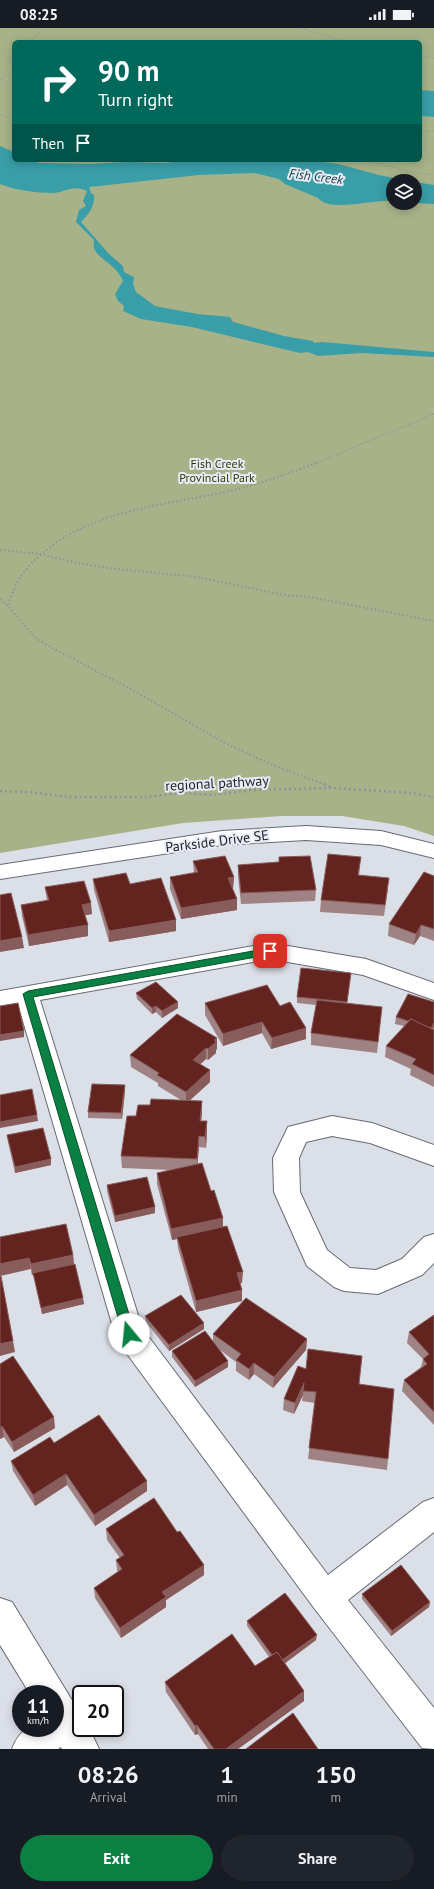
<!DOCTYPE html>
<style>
body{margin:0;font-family:"PT Sans",sans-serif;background:#20242c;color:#f1f3f6;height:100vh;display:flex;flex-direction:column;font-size:15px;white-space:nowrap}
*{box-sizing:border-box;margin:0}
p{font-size:13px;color:#9ea1a6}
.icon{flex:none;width:22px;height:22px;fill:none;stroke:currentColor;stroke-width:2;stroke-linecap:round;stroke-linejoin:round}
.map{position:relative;height:1721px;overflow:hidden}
.side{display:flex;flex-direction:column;background:#171b24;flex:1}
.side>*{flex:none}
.hud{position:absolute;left:12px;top:12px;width:410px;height:122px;border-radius:6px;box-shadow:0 2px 10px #0003;background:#00695c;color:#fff;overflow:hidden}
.buttons{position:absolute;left:386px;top:146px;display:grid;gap:8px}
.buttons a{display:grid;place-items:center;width:36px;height:36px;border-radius:50%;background:#171b24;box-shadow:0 2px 10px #0003;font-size:20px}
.speed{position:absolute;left:12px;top:1657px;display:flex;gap:8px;font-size:20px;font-weight:700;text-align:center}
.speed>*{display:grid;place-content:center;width:52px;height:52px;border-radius:50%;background:#171b24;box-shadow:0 2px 10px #0003;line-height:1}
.speed small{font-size:10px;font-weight:400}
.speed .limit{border:2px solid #111;border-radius:6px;background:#fff;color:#111}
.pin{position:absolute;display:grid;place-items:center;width:34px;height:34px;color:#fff;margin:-17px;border-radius:8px;box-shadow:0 2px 6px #0006}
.me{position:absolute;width:44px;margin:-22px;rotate:343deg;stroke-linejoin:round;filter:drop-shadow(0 0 3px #0008)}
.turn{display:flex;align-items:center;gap:14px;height:84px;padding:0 20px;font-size:18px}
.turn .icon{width:52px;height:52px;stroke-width:2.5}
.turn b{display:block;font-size:28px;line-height:34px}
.then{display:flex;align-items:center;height:38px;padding:0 20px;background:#0003;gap:8px;font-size:15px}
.eta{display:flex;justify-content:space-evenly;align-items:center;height:68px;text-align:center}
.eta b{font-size:24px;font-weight:600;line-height:28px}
.button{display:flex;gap:8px;margin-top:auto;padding:8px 20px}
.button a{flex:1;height:46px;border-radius:24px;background:#0b8043;color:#fff;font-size:16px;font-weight:600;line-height:46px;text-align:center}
.button a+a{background:#20242c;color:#f1f3f6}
.status{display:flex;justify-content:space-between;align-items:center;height:28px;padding:0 20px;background:#171b24;direction:ltr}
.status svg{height:11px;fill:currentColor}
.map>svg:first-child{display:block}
</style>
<div class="status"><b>08:25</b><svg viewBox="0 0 49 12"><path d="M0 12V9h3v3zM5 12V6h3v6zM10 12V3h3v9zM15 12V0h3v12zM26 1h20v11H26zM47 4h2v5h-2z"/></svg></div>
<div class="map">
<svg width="434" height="1721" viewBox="0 0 434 1721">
<rect width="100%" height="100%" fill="#dbdfe8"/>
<path fill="#a7b288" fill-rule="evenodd" d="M0,0H434V808L404,798L342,788H281L183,795L0,825ZM14,14H420V132H14ZM393,153H415V175H393Z"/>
<g fill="#399ea7">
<polygon points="420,62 434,63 434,89 420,88"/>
<path d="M0,118L14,124V132H30L39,135L90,136L128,134L164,135L194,132H308L338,136L379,147L408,153H393V173C374,171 329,185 318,170L285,156L279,151L255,145L199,147L89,159L91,165L94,167C95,178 89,186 81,194L109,226L123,238L124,244L134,249L133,256L136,264L155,278L197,286L230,289L233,294L284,308L313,313L314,315L322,314L434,324V329L362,325L318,328L308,324L300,325L192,299L141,291L123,283L124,278L118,273L115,266L123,253C121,248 118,244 114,240C105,231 91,226 94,212L76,194L79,182L86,178L83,173L87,163C72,156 64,165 53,165C37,165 14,162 0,156Z"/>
<polygon points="415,154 434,157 434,176 415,175"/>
</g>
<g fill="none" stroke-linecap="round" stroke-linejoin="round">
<defs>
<g id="minor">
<polygon points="306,798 381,803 434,816 434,830 381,817 306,812 222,817 0,851 0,837 222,803"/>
<polygon points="270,915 366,931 434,955 434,972 363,947 270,931 40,972 142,1300 328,1547 423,1474 434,1470 434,1504 348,1572 434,1680 434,1721 422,1720 314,1580 119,1315 115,1306 18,976 0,979 0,963"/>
<polygon points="332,1088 372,1095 434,1117 434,1138 370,1115 332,1108 306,1114 299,1130 300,1164 327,1222 350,1240 376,1242 402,1231 424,1209 434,1206 434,1235 422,1247 378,1266 344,1263 334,1259 307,1238 274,1164 273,1130 288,1099"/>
<path d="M0,1570L12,1574L81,1687V1700H89L99,1721H62L61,1719L58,1721H12C22,1696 31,1700 55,1700V1666H30L0,1617Z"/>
</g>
</defs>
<use href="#minor" stroke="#686b74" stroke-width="2"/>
<g stroke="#90939a" stroke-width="1" stroke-dasharray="1 1.5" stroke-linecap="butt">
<polyline points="299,0 346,14"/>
<polyline points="25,14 37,8 41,0"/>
<polyline points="14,22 9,33 14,40"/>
<polyline points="420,28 434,30"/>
<polyline points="0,52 14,41"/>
<polyline points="0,87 14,91"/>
<polyline points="420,103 434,103"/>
<polyline points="343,132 372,134 417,145 434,147"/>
</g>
<polyline stroke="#90939a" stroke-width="1.5" stroke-dasharray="1 2" stroke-linecap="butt" points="314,436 434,386"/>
<g stroke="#90939a" stroke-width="2" stroke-dasharray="1.5 2.5" stroke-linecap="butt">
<path d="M316,435C288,446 259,456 230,463C167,477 101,480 49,520C28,536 15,552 8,578L30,604L40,613L54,621L129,660L225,715L270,736L326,757"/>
<polyline points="0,522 41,526 77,535 108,540 197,549 284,567 310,569 434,593"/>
<polyline points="0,571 8,578"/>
</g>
<g stroke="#90939a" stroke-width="2.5" stroke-dasharray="2 3" stroke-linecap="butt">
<polyline points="324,756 333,760"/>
<polyline points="0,763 29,764 70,769 146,769 180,765 214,767 253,762 333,760 412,765 434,769"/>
</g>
<use href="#minor" fill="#fff" fill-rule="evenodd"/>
</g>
<g fill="#9f8284">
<polygon points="279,829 316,862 315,873 241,876 238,848 238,837 279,834"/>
<polygon points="193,833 234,849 233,860 232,860 237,882 181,891 170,861 170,849 194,845"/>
<polygon points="360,840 359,847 388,861 384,888 320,884 321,872"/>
<polygon points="434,848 434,913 420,908 414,917 388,908 389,896"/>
<polygon points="93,851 130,856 176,903 109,914 94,862"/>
<polygon points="45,859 92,886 85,887 88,908 29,918 22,888 21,877 47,873"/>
<polygon points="350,951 347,976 382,979 377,1025 311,1017 311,1005 316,977 297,975 297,969"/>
<polygon points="136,965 178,980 162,990 156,984 152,986 137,971"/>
<polygon points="205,975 280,978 306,1000 306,1011 271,1021 262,1005 223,1018 205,987"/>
<polygon points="177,986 217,1021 216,1022 216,1025 208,1032 206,1031 200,1036 210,1054 189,1073 202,1085 201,1093 207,1104 206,1120 199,1119 197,1136 223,1199 242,1255 240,1255 242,1273 196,1284 178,1220 177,1211 172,1212 157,1156 157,1145 171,1142 122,1140 121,1128 136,1088 150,1077 181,1072 158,1058 158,1055 131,1039 130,1027"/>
<polygon points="396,989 434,999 433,1002 434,1002 434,1059 410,1047 411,1041 385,1029 386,1018 404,998 395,996"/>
<polygon points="125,1057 125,1063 122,1091 88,1090 88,1084"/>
<polygon points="7,1107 51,1137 15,1145 8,1114"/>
<polygon points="107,1157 155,1185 115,1194 107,1163"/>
<polygon points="0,1209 73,1227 74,1236 84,1276 42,1286 34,1247 32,1247 31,1241"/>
<polygon points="434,1287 434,1397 402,1363 404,1352 421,1339 423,1331 407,1315 409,1304"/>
<polygon points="145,1288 204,1301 169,1323 146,1294"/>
<polygon points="213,1306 307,1311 306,1322 273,1360 254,1346 249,1352 236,1343 236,1334 220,1322 228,1333 228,1339 195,1359 172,1329 172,1323 213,1313"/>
<polygon points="0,1336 55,1400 14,1424 4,1409 0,1411"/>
<polygon points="298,1338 359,1356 388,1431 387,1442 308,1431 315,1375 302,1373 303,1367 294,1386 283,1382 284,1371"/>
<polygon points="54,1415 147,1463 95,1498 67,1457 35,1478 13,1443 11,1433"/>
<polygon points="106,1501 204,1547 166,1572 166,1579 121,1610 95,1570 94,1560 118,1544 117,1542 116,1532 120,1530 107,1512"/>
<polygon points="362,1566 430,1574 429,1579 391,1608 362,1571"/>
<polygon points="247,1593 316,1612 285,1635 304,1663 304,1673 238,1721 208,1721 198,1706 195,1707 166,1664 165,1654 255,1638 269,1629 247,1598"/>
</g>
<g fill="#875c5b">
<polygon points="234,849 233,860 228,861 228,850"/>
<polygon points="237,871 237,882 181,891 181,880"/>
<polygon points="91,875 92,886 82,888 82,877"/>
<polygon points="176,892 176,903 109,914 109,903"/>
<polygon points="88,897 88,908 29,918 28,907"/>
<polygon points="421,897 420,908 414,917 416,906"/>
<polygon points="22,909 24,920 0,924 0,913"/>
<polygon points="178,974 178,980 162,990 162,983"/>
<polygon points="156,978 156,984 152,986 152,980"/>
<polygon points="262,994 262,1005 223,1018 223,1006"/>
<polygon points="434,995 434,999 431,1006 431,1000"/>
<polygon points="306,1000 306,1011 271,1021 272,1010"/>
<polygon points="24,1003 24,1009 0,1013 0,1007"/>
<polygon points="217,1010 217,1021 216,1022 216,1025 208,1032 208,1021 214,1012"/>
<polygon points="206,1020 206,1031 193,1043 193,1032"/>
<polygon points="210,1042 210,1054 186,1076 186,1064"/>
<polygon points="125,1057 125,1063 122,1091 121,1085"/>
<polygon points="202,1073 202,1085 200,1104 200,1093"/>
<polygon points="37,1087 38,1093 0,1100 0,1094"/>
<polygon points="207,1093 207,1104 206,1120 205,1109"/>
<polygon points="199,1108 199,1119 197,1143 197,1131"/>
<polygon points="51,1131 51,1137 15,1145 15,1139"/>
<polygon points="155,1179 155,1185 115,1194 115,1188"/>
<polygon points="223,1190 223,1202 177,1209 177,1211 172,1212 171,1201"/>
<polygon points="73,1227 74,1238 32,1247 31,1236"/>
<polygon points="29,1230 31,1241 0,1248 0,1236"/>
<polygon points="243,1244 242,1255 237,1256 237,1245"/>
<polygon points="242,1262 242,1273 196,1284 196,1273"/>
<polygon points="83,1270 84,1276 42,1286 41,1280"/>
<polygon points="204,1295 204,1301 169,1323 169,1317"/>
<polygon points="307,1311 306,1322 273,1360 274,1349"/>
<polygon points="13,1313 15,1324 0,1328 0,1316"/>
<polygon points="228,1333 228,1339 195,1359 195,1353"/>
<polygon points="254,1335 254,1346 249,1352 249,1341"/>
<polygon points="304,1355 303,1367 294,1386 295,1375"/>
<polygon points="54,1389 55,1400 14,1424 12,1414"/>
<polygon points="2,1398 4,1409 0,1411 0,1400"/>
<polygon points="66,1446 67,1457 35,1478 33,1467"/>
<polygon points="147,1453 147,1463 95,1498 94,1487"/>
<polygon points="204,1537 204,1547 166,1572 166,1579 121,1610 120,1600 162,1564"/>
<polygon points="430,1574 429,1579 391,1608 392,1603"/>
<polygon points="317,1607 316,1612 280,1639 280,1634"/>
<polygon points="304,1663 304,1673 238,1721 226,1721"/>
<polygon points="197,1697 198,1706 195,1707 195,1698"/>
</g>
<g fill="#63241f" stroke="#875c5b">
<polygon points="328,826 361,829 358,847 389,850 385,877 321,872"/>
<polygon points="225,828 234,849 228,850 237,871 181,880 170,849 198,844 193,833"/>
<polygon points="310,828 316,862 241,865 238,837 279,834 279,829"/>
<polygon points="424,844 434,848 434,901 421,897 416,906 389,896"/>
<polygon points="126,845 130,856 161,850 176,892 109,903 93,851"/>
<polygon points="84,853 91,875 82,877 88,897 28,907 21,877 49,872 45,859"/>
<polygon points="11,865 22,909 0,913 0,867"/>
<polygon points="301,940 351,945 347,974 297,969"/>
<polygon points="156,954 178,974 162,983 156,978 152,980 136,965"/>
<polygon points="267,957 280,978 290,974 306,1000 272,1010 262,994 223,1006 205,975"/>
<polygon points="408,966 434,974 434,995 431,1000 427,999 411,991 408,993 396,989"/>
<polygon points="317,972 382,979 378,1014 311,1005"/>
<polygon points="18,975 24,1003 0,1007 0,978"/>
<polygon points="177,986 217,1010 214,1012 216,1014 208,1021 206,1020 193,1032 210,1042 186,1064 157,1047 159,1045 130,1027"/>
<polygon points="411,991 434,1002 434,1047 412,1036 416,1031 386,1018"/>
<polygon points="92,1056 125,1057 121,1085 88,1084"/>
<polygon points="32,1061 37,1087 0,1094 0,1067"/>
<polygon points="151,1071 202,1073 200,1093 207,1093 205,1109 199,1108 197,1131 121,1128 127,1088 136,1088 138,1077 150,1077"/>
<polygon points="43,1100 51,1131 15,1139 7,1107"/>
<polygon points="202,1135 211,1163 214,1162 223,1190 171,1201 157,1145"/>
<polygon points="147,1149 155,1179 115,1188 107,1157"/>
<polygon points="66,1196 73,1227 31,1236 29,1230 0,1236 0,1209"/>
<polygon points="227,1198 243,1244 237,1245 242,1262 196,1273 177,1209"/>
<polygon points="75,1236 83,1270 41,1280 33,1245"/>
<polygon points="0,1248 1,1248 13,1313 0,1316"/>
<polygon points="181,1267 204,1295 169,1317 145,1288"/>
<polygon points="246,1270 307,1311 274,1349 254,1335 249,1341 236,1332 241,1326 213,1306"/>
<polygon points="434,1287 434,1384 404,1352 427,1336 423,1331 429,1326 409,1304"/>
<polygon points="205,1303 228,1333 195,1353 172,1323"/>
<polygon points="308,1321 362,1328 359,1356 394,1361 388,1431 309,1420 316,1364 303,1363 304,1355 295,1375 284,1371 298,1338 306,1341"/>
<polygon points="13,1328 54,1389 12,1414 2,1398 0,1400 0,1336"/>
<polygon points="99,1387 147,1453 94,1487 66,1446 33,1467 11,1433 50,1409 54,1415"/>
<polygon points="154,1470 177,1504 180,1503 204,1537 162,1564 166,1569 120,1600 94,1560 122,1541 116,1532 124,1527 106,1501"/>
<polygon points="401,1537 430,1574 392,1603 362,1566"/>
<polygon points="285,1565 317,1607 282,1632 277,1624 272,1627 247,1593"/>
<polygon points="232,1606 255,1638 277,1624 304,1663 226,1721 214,1721 197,1697 195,1698 165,1654"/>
<polygon points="293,1685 318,1721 246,1721"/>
</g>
<polygon fill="#0b8043" stroke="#07532c" points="270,920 274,923 273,926 33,969 135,1306 133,1310 129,1311 124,1310 23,966 28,963"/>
<g text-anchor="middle" stroke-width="4" stroke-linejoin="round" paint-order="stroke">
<g font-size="12" fill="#303904" stroke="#e8ecf6">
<text x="217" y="440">Fish Creek<tspan x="217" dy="14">Provincial Park</tspan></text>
</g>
<g font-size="13" font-style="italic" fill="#0f3d41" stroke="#e8ecf6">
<text transform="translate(316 148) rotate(7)" y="5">Fish Creek</text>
</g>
<g font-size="14" fill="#1d1e22" stroke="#e8ecf6">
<text transform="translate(217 755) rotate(-3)" y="5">regional pathway</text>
<text transform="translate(217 813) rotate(-7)" y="5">Parkside Drive SE</text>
</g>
</g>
</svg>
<div class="buttons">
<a><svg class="icon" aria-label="layers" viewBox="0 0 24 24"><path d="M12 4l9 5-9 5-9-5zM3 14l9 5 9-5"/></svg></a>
</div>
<div class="speed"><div>11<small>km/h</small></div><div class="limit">20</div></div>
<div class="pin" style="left:270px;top:923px;background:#d93025"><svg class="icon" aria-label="arrive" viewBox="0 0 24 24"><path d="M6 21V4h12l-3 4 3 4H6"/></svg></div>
<svg class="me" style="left:129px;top:1306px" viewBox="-20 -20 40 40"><circle r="19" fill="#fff"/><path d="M0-13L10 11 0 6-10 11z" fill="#0b8043"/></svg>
<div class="hud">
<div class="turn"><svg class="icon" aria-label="right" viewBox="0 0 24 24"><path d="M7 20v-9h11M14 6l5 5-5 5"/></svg><div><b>90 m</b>Turn right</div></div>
<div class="then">Then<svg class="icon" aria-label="arrive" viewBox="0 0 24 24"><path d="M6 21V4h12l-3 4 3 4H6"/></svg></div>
</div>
</div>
<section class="side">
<div class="eta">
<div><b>08:26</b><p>Arrival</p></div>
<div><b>1</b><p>min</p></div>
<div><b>150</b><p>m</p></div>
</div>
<div class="button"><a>Exit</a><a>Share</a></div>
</section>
